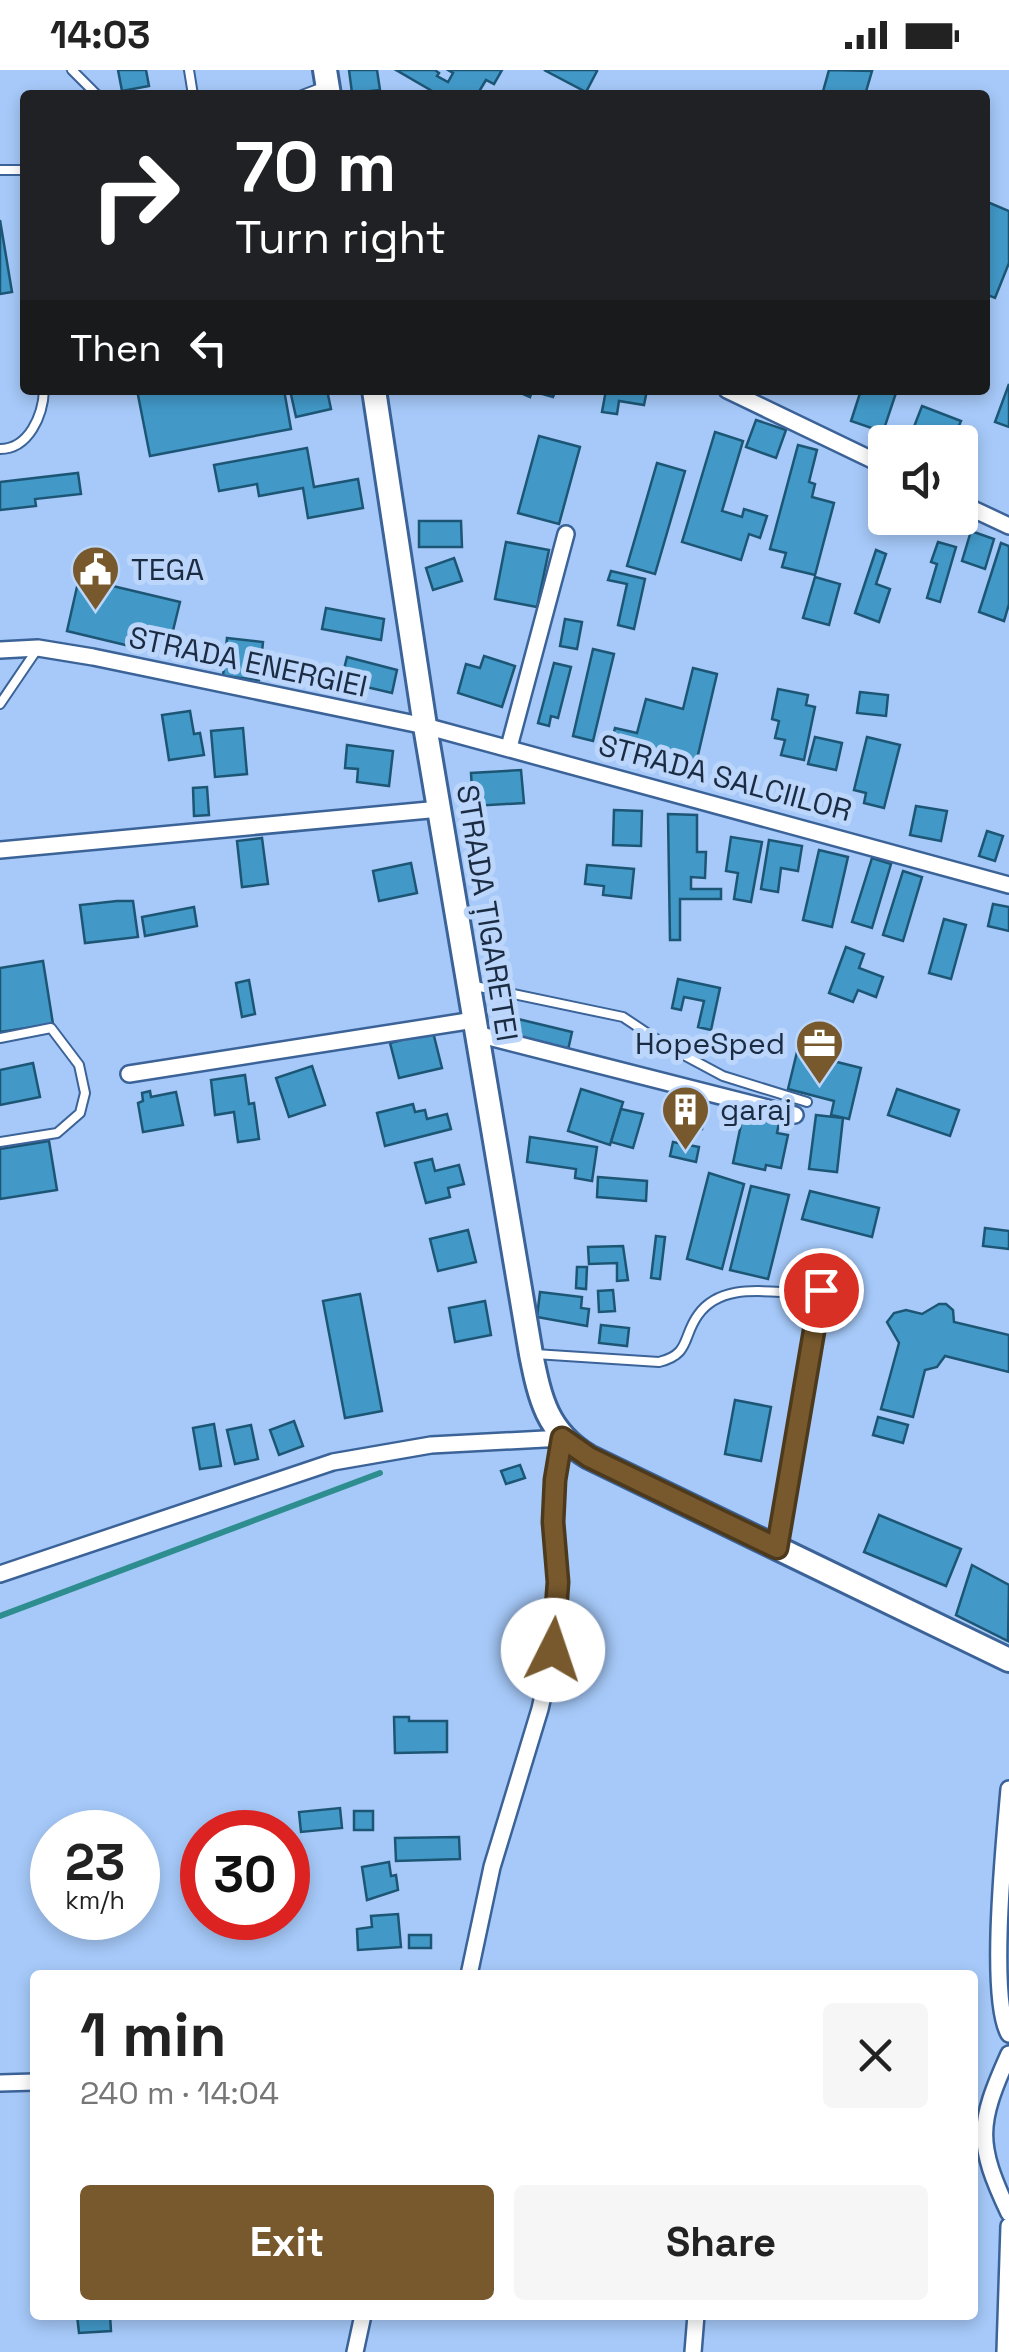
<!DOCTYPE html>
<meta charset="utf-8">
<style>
body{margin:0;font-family:"Space Grotesk",sans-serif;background:#f6f6f6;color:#222;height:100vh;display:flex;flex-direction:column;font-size:38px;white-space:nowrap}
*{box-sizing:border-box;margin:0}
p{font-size:32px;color:#767676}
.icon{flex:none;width:55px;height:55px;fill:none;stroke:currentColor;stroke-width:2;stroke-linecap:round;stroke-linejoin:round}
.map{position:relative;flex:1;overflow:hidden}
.sheet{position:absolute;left:30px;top:1900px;width:948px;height:350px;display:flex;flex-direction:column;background:#fff;border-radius:10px;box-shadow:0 5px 15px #0003}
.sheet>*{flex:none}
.guide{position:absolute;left:20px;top:20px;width:970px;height:305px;border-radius:10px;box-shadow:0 5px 15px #0003;background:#202124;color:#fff;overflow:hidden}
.fabs{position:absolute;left:868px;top:355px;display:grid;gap:20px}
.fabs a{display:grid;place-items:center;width:110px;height:110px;border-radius:10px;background:#fff;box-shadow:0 5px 15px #0003;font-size:50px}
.speed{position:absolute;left:30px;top:1740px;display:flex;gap:20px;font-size:50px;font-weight:700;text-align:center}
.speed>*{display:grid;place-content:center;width:130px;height:130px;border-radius:50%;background:#fff;box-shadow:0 5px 15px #0003;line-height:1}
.speed small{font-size:25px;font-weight:400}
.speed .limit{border:15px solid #d22;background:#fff;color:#111}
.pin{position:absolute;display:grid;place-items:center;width:85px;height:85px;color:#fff;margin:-42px;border:5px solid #fff;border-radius:50%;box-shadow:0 2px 10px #0007}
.me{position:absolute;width:110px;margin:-55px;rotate:4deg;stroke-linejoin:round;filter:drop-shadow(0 0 8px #0008)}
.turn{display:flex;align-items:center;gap:35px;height:210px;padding:0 50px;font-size:45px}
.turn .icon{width:130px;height:130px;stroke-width:2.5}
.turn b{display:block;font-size:70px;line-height:85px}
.then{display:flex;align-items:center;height:95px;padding:0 50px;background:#0003;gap:20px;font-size:38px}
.round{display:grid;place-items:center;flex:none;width:105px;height:105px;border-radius:10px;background:#f6f6f6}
.summary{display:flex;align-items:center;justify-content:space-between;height:170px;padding:0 50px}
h1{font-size:60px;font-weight:700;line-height:75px}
.cta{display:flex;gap:20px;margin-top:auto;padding:20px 50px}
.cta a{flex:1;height:115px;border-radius:10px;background:#77592d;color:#fff;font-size:40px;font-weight:700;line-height:115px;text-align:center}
.cta a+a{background:#f6f6f6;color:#222}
.status{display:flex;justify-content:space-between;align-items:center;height:70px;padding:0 50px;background:#fff;direction:ltr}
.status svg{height:28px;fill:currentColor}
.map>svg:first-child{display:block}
</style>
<div class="status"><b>14:03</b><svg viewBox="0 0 49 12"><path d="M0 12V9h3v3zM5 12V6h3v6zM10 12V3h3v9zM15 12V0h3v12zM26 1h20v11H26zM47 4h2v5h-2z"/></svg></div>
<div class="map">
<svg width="1009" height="2282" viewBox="0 0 1009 2282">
<rect width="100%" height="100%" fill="#a6c9f9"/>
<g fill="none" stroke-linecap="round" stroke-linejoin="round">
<polyline stroke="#2e8e8f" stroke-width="6" points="0,1546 380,1403"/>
</g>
<g fill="#4299c8" stroke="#1d5675" stroke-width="2.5">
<polygon points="118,0 146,0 149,16 122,21"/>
<polygon points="349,0 377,0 380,20 352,23"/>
<polygon points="396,0 435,0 439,3 437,6 448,12 453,3 448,0 502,0 494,14 486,10 477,25 439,25"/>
<polygon points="544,0 595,0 597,1 586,22"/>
<polygon points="829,0 872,1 865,25 822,25"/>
<polygon points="985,131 1009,141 1009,193 995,228 985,224"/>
<polygon points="0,150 12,222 0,224"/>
<polygon points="1009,314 1009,357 995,352"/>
<polygon points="137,320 284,320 291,359 150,386"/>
<polygon points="290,320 327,320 331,339 296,347"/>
<polygon points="514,320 556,320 553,327 532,321 530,327"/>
<polygon points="606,320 647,320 644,335 619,331 617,344 602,342"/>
<polygon points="861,320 897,320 883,362 851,351"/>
<polygon points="922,336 961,351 952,372 923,372 910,367"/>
<polygon points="756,350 786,360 776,388 746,377"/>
<polygon points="715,362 743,371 722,441 742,447 744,439 767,446 760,468 749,464 741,490 682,472"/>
<polygon points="539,366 580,377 559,454 518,443"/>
<polygon points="798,375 817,380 809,412 815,414 812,427 834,433 815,505 782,497 786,483 770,479"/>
<polygon points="307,378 314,417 358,409 363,438 308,448 303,418 259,426 257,414 219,421 214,395"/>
<polygon points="657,393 685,401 655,504 627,496"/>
<polygon points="78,403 81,424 35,429 36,436 0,440 0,412"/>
<polygon points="419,451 461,451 462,477 419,477"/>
<polygon points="971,461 994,469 985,499 962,491"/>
<polygon points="506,472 549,480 537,537 495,529"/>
<polygon points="938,472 956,477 940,532 927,528 937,494 931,492"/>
<polygon points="1001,473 1009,476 1009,534 1004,551 979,542"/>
<polygon points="876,480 886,484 876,514 890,519 879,552 855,543"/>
<polygon points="454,488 462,511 433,520 426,498"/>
<polygon points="611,501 645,509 634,559 618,555 627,514 608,510"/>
<polygon points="815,507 840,514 829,555 803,548"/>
<polygon points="79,508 180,532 167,585 67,561"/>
<polygon points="326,538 384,549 381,570 322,559"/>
<polygon points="565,549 582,552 577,579 560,576"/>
<polygon points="227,568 263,572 259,610 223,606"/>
<polygon points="593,579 614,584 593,671 573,666"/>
<polygon points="484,586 515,596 502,637 458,623 466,594 480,598"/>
<polygon points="347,587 397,600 392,623 341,611"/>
<polygon points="554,593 571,597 558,648 551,646 549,656 538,653"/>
<polygon points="693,598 717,604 694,702 609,681 615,658 637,663 646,629 683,639"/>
<polygon points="778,619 808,625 806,635 815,637 804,690 781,685 785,670 775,668 779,651 772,649"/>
<polygon points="860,622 888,625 886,646 857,643"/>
<polygon points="190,641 194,664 200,663 204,685 169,690 162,645"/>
<polygon points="243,658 247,704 215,707 211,661"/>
<polygon points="815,667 842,673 836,700 808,694"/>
<polygon points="867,667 900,675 884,738 864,733 866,723 854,720"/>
<polygon points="347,675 393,681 389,716 357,712 358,699 345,698"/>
<polygon points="521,700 524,733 473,736 471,703"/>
<polygon points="207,717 209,745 194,746 193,718"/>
<polygon points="916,736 947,741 941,771 910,765"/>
<polygon points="614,740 642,741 641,776 613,775"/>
<polygon points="668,744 697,745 697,782 706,782 705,808 691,807 691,819 721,819 721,829 680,829 680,870 670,870"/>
<polygon points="987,761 1003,766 995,791 979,786"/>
<polygon points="731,767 762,772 751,832 734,829 738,803 726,801"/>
<polygon points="262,768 268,814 242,817 237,771"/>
<polygon points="769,770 802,776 798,801 781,798 778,822 761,819"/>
<polygon points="819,780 848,787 832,857 803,850"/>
<polygon points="872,788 891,794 872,858 852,852"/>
<polygon points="411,793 417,823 379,831 373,801"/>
<polygon points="587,795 634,799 631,828 603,825 604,816 585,814"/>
<polygon points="903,801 922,807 903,871 883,865"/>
<polygon points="117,831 133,831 138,867 85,873 80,835"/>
<polygon points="993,834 1009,837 1009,861 988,856"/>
<polygon points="194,837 197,856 145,866 142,847"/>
<polygon points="944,849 966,855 951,909 929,903"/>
<polygon points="846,877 864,884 859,898 883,907 876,927 858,920 853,932 829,923"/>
<polygon points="43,891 53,954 0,962 0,898"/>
<polygon points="678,909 720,918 711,960 698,957 704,931 684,927 681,940 672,938"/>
<polygon points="249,910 255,944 242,947 236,913"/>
<polygon points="518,949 572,962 568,980 513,967"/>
<polygon points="433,962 442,998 399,1008 390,973"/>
<polygon points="797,982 861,998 849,1049 831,1045 834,1031 788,1019"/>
<polygon points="33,993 40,1027 0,1035 0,1000"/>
<polygon points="312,996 325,1035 289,1047 276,1008"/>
<polygon points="245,1005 249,1034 254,1033 259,1069 238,1072 234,1042 215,1045 211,1010"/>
<polygon points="581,1019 623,1032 610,1075 568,1061"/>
<polygon points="897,1019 959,1040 950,1066 888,1045"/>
<polygon points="150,1021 151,1027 176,1022 183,1055 143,1062 138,1033 143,1031 142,1023"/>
<polygon points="676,1026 707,1034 702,1059 669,1052"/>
<polygon points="413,1034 415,1042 425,1040 427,1049 447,1044 451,1059 385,1076 377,1043"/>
<polygon points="621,1039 643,1044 633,1078 611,1072"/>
<polygon points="744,1040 780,1048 777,1063 788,1065 781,1098 766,1095 765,1100 733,1093"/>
<polygon points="816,1045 843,1048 837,1102 809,1099"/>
<polygon points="530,1067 597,1077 592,1111 575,1108 576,1099 527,1092"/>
<polygon points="49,1071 57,1120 0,1129 0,1079"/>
<polygon points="673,1072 699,1077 696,1092 670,1086"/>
<polygon points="432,1089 435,1101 459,1095 464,1114 448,1118 450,1127 426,1133 415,1093"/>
<polygon points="709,1103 744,1114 722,1199 687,1189"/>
<polygon points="598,1107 647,1111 646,1131 597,1127"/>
<polygon points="751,1116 789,1125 768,1209 730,1200"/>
<polygon points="810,1121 879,1138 872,1167 802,1149"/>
<polygon points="985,1158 1009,1161 1009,1179 983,1176"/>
<polygon points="468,1160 476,1192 438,1201 430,1169"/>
<polygon points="656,1166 665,1167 660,1209 651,1208"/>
<polygon points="623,1176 628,1210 617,1211 617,1193 589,1194 588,1177"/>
<polygon points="577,1197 587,1197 586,1219 576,1218"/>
<polygon points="613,1220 615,1241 599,1242 598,1221"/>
<polygon points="540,1222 582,1227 581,1238 589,1239 587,1256 537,1247"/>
<polygon points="360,1224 382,1341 345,1348 323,1231"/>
<polygon points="485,1231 491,1265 455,1272 449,1238"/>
<polygon points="939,1234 946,1234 953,1240 954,1252 1009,1265 1009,1302 945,1286 937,1297 925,1300 913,1347 881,1339 899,1273 887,1252 894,1243 906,1240 922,1244"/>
<polygon points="601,1255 629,1258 627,1276 599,1273"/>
<polygon points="735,1330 771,1337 761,1391 725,1384"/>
<polygon points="878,1347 908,1355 903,1373 873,1365"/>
<polygon points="294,1351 303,1376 279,1385 270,1360"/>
<polygon points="214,1354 221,1396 200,1399 193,1358"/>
<polygon points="251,1355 258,1389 235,1394 227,1360"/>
<polygon points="520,1395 525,1408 506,1414 501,1401"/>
<polygon points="879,1445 961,1479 946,1516 864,1482"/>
<polygon points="972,1495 1009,1515 1008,1571 956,1545"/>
<polygon points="394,1647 409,1647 409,1651 447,1651 447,1682 395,1683"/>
<polygon points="340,1738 342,1758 301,1762 299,1742"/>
<rect x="354" y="1741" width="19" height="19"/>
<polygon points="459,1767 460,1789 396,1791 395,1768"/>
<polygon points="389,1792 391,1806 396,1805 398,1820 367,1830 362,1797"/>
<polygon points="398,1844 401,1877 358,1880 357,1859 372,1857 371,1846"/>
<rect x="409" y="1865" width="22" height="13"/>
<polygon points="77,2245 110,2245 111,2261 79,2263"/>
</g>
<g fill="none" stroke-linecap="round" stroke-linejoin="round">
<defs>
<g id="service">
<polyline points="72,0 97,25"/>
<polyline points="189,0 193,25"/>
<polyline points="302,25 323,17"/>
<polyline points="0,100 25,100"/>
<path d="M0,379C29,379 43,345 44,320"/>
<polyline points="0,634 38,578"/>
<polyline points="475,916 623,947 665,975 723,1006 807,1032"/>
<polyline points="0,968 51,958 79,995 85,1023 80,1043 57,1063 0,1072"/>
<path d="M535,1284L659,1292C691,1284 682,1267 698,1245C717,1218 752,1220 781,1222"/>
<polyline points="778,1474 821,1220"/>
</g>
<g id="minor">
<polyline points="727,320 885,396"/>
<polyline points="960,433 1009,456"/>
<polyline points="0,580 38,578 93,587 425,656 1009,815"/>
<polyline points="509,677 566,464"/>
<polyline points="0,780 440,739"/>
<polyline points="477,964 795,1045"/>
<polyline points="129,1004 474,950"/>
<polyline points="0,1504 333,1392 431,1375 563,1368 555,1410 553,1452 557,1512 553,1581 540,1639 492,1797 469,1905"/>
<path d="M1009,1719C1005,1767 988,1928 1009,1964"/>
<path d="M1009,1984C977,2055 976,2073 1009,2143"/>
<polyline points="0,2013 35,2012"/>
<polyline points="355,2282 363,2245"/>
<polyline points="693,2282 696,2245"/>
<polyline points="1005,2282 1009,2156"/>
</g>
<g id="secondary">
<polyline points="325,0 329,25"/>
<path d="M374,320L425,656L531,1284C540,1329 547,1362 589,1387L1009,1590"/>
</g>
</defs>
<use href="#service" stroke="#3b6398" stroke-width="12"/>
<use href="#minor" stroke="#3b6398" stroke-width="20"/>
<use href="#secondary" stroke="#3b6398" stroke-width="28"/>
<use href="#service" stroke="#fff" stroke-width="8"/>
<use href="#minor" stroke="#fff" stroke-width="15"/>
<use href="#secondary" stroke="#fff" stroke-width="22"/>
</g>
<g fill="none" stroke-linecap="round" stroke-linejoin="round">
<defs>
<polyline id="route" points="553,1580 558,1512 553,1452 555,1410 562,1368 589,1387 777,1478 821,1220"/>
</defs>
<use href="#route" stroke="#4d3a1d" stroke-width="25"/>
<use href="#route" stroke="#77592d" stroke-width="18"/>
</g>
<defs>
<symbol id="civic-pin" viewBox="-11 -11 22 30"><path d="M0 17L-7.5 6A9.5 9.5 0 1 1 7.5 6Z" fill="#77592d" stroke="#bbd6fa"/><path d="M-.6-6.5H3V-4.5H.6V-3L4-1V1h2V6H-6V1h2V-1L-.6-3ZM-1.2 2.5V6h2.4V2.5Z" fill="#fff"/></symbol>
<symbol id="office-pin" viewBox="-11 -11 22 30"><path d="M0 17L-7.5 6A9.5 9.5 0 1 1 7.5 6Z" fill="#77592d" stroke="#bbd6fa"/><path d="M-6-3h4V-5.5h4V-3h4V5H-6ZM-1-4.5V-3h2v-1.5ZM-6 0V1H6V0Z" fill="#fff"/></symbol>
<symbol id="building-pin" viewBox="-11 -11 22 30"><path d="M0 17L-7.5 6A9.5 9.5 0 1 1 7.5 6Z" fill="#77592d" stroke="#bbd6fa"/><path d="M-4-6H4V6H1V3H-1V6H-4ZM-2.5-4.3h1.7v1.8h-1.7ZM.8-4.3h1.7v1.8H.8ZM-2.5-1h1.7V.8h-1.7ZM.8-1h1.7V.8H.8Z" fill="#fff"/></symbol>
</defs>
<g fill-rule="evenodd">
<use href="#civic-pin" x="68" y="472" width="55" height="75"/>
<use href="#office-pin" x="792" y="946" width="55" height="75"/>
<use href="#building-pin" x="658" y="1012" width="55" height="75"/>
</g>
<g text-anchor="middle" stroke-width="10" stroke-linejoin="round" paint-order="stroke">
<g font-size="30" fill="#1a2b42" stroke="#bbd6fa" text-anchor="start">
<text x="131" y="510">TEGA</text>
<text x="785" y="984" text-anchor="end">HopeSped</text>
<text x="720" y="1050">garaj</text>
</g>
<g font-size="30" fill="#1a2b42" stroke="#bbd6fa">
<text transform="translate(248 592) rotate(12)" y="10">STRADA ENERGIEI</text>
<text transform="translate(725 708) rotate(15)" y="10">STRADA SALCIILOR</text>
<text transform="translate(487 843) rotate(81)" y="10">STRADA ȚIGARETEI</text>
</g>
</g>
</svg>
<div class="fabs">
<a><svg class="icon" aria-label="sound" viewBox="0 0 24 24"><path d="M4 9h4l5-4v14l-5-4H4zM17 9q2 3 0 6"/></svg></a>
</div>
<div class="speed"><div>23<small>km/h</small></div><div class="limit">30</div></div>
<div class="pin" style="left:821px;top:1220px;background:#d93025"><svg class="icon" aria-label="arrive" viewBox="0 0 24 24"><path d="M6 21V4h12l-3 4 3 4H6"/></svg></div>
<svg class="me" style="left:553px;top:1580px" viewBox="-20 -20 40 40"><circle r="19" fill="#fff"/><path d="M0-13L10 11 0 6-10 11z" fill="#77592d"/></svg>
<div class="guide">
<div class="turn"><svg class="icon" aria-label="right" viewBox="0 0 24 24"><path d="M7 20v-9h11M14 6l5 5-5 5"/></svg><div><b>70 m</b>Turn right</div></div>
<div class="then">Then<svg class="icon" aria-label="left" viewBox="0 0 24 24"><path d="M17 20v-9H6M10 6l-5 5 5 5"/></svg></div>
</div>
<section class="sheet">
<div class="summary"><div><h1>1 min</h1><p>240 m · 14:04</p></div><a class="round"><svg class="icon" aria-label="close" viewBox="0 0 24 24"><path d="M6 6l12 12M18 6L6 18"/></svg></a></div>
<div class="cta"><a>Exit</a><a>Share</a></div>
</section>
</div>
